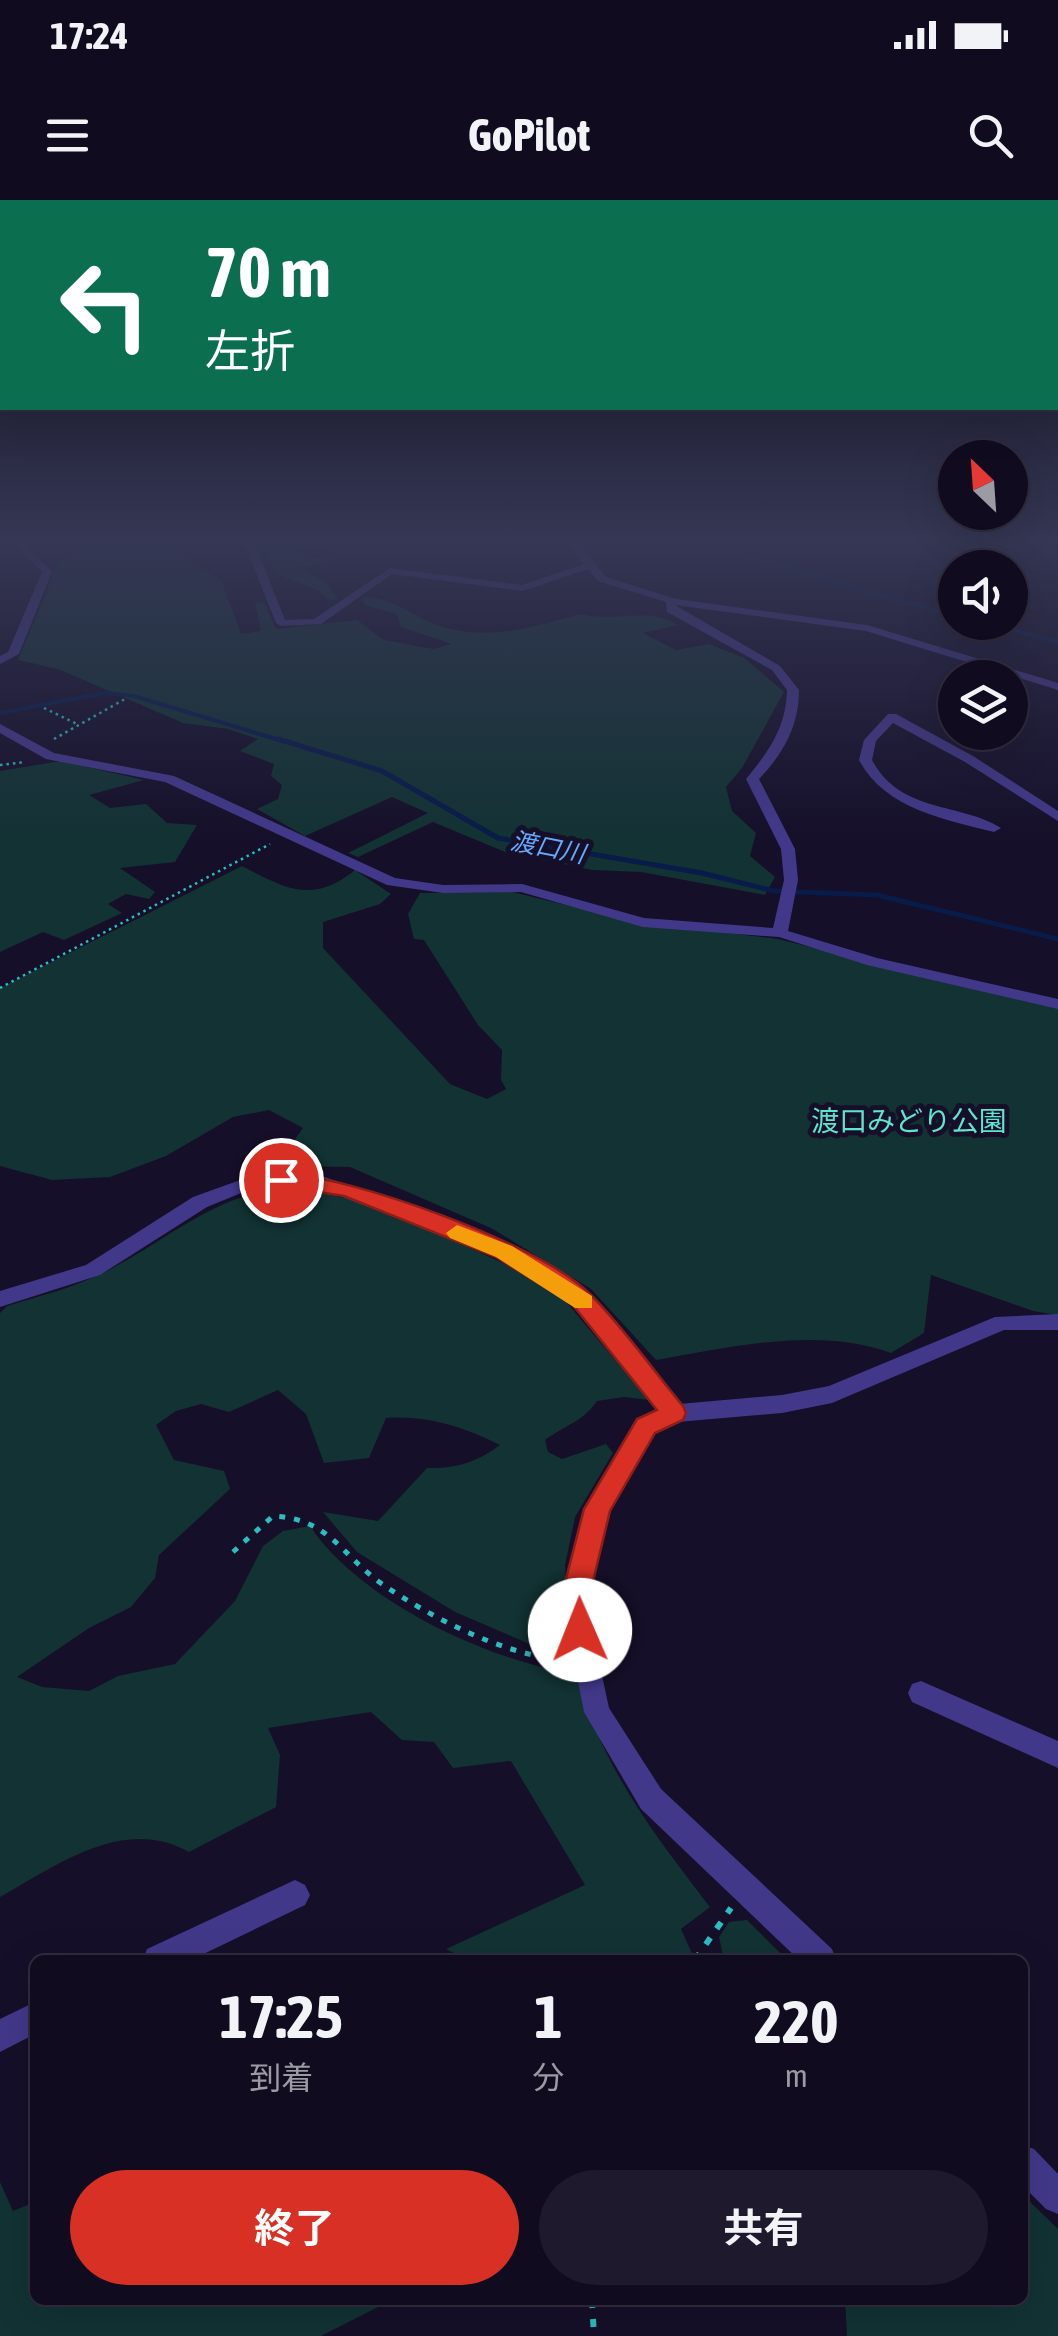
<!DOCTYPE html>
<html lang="ja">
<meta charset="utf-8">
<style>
body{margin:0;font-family:"Asap Condensed","Noto Sans JP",sans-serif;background:#1e192c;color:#f1f3f6;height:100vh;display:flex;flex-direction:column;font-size:38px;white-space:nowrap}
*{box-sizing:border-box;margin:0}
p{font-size:32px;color:#9c9ba4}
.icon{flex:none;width:55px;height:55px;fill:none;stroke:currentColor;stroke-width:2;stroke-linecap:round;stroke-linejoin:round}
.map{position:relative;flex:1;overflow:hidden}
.sheet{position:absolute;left:30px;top:1755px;width:998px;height:350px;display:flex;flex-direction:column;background:#100b1f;border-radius:15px;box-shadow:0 10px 40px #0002,0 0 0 2px #302b3d}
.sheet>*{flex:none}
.hud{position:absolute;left:0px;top:0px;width:1060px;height:210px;box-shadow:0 10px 40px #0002,0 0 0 2px #302b3d;background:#0b6e4f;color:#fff;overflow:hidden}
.needle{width:65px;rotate:335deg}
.fabs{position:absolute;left:938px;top:240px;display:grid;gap:20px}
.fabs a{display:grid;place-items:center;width:90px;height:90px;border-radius:50%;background:#100b1f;box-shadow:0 10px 40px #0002,0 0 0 2px #302b3d;font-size:50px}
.pin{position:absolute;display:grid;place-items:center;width:85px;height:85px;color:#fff;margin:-42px;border:5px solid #fff;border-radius:50%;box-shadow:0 2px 10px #0007}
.me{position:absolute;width:110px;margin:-55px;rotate:359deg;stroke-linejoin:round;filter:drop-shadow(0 0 8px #0008)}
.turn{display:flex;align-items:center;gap:35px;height:210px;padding:0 40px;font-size:45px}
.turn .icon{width:130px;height:130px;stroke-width:2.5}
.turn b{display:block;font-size:70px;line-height:85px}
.eta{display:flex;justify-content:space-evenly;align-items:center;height:170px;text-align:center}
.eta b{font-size:60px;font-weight:700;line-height:70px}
.primary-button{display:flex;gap:20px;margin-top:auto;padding:20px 40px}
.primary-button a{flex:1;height:115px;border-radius:60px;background:#d93025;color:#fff;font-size:40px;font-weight:700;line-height:115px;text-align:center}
.primary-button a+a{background:#1e192c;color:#f1f3f6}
.status{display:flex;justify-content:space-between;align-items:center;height:70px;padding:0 50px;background:#100b1f;direction:ltr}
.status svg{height:28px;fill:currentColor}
header{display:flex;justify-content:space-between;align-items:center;height:130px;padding:0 40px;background:#100b1f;font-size:45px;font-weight:700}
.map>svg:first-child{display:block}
</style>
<div class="status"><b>17:24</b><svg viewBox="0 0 49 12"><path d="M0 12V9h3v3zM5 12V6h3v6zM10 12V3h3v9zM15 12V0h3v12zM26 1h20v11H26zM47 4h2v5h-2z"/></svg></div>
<header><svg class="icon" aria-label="menu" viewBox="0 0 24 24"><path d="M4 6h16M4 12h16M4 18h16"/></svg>GoPilot<svg class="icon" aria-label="search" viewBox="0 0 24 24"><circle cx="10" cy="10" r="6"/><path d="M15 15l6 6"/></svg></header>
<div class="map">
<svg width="1058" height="2136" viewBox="0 0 1058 2136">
<rect width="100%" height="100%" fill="#150f29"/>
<g fill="#123233">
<path d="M96,342H202L179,345V350L194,365L221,380L241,434L261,431L255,403L264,402L276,429L357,420L384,440L433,449L452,444L401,427L397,414L365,405L363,397C392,397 410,415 435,424C485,443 532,427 581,414C612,423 650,406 677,425L643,433L676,450L709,444L744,458L784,492L742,568L726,587L732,611L756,633L750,656L775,677L765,695L641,672L592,670L505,652L433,622L358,657L348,653L428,613L392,597L305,636L257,609L278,599L282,585L271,576L274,564L240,551L258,539L228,529L183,523L58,469L18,460L58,364Z"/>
<polygon points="215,342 347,342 298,350 300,356 332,360 297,368 324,381 338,399 328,400 320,391 276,374 261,342"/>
<polygon points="61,561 144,580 89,595 110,608 146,604 167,623 197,625 175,662 120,668 155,692 149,699 126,694 108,704 122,713 64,740 43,732 0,752 0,571"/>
<path d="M242,666C285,688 312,705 355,670L391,694L380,704L323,722V748L450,884L487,899L506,889L501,880L502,850L478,825L424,740L414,739L408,714L420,693L512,692L642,723L778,739L1058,808V1115L1033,1111L931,1075L924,1133L891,1153C819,1126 730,1147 656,1160L591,1089L493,1029L350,967L276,966L303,928L269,910L233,917L166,956L110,977L52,980L0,966V788Z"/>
<path d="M293,987L372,1004L552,1085L649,1200L624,1197L597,1201C584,1221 564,1226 545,1240L548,1252L562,1259L606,1244L613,1253L575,1317L565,1365L569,1444L539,1448L455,1412L357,1352L323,1312L378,1321L427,1268C455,1269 478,1262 500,1245C464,1227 427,1215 386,1218L369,1258L324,1263L306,1214L278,1190L229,1212L201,1204L176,1211L156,1225L174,1260L224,1271L230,1289L159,1355L155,1378L131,1407L89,1428L17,1477L42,1487L89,1491L118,1476L175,1464L235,1401L263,1346L283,1331L310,1326C360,1401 490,1462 578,1474C597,1561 656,1637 710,1707L681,1729L695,1760H467L446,1749L585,1685L511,1561L453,1568L434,1542L402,1540L371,1512L268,1528L280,1555L276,1607L189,1652C124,1615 57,1665 0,1697V1113L7,1106C40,1096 72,1088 103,1073C169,1040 217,991 293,987Z"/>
<polygon points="747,1720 787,1760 724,1760 719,1737 729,1722"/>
<polygon points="0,1982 13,2011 35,2002 35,2100 392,2100 321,2136 0,2136"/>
<polygon points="1023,1995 1058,2029 1058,2136 847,2136 845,2100 1022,2100"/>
</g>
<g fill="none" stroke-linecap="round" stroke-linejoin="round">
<g stroke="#081b49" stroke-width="4">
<polyline points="692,342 955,416"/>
<polyline points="982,422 1058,442"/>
<polyline points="0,513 104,493 134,496 286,542"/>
</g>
<polyline stroke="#081b49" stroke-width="5" points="278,539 382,571 498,638 702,673 774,691 877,695 1058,739"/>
<g stroke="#2bbdbf" stroke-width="2.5" stroke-dasharray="2.5 4" stroke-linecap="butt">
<polyline points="44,508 79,525"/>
<polyline points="54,539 125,499"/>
<polyline points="0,565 25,562"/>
<polyline points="0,788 270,644"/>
</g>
<path stroke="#2bbdbf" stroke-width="5" stroke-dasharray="6 9" stroke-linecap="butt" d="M233,1352L273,1316C330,1319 340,1354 382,1384C432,1418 500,1453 561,1460"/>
<g stroke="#2bbdbf" stroke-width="6" stroke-dasharray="8 11" stroke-linecap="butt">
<polyline points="695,1760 731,1708"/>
<polyline points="592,2100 594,2136"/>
</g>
<g fill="#42388a" fill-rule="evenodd">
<polygon points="12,342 22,342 52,372 19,454 0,464 0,456 8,452 42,372"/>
<path d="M250,342L255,345L285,420L314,419L390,368L522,385L584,364L567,342H578L606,377L676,399L867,425L1058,483V490L866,431L675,405L780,466L799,490C799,526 783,554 759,579L795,649L798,680L788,731L877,758L1058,799V809L867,765L779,737L643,727L521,692L443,693L387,685L165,582L46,559L0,533V524L54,553L174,576L395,678L443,685L522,684L644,718L773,728L784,680L781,649L746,579C769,551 786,528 787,490L772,470L667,412L666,402L598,381L588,369L523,391L392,374L321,424L281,426L276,423L245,345Z"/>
<polygon points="985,342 1007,342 1021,346 1016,349"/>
<path d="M888,514H896L973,556L1058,611V621L965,562L893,523L876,541L872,560C901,614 960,602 1001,628L994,632C945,620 884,608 859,560L864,540Z"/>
<polygon points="281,974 325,977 511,1046 587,1093 679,1204 782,1195 829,1186 995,1117 1058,1114 1058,1130 1004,1130 832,1203 782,1213 677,1222 654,1232 608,1311 586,1401 609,1508 661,1589 832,1749 836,1760 799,1760 641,1609 584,1512 562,1401 589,1302 638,1220 659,1210 573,1103 497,1056 316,987 281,986 246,991 207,1007 100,1075 0,1107 0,1091 86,1065 193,997 243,979"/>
<polygon points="921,1481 1058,1541 1058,1568 912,1502 908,1493 912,1484"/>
<polygon points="295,1680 305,1685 310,1695 305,1705 191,1760 143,1760 147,1749"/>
<polygon points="35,1802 35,1834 0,1852 0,1819"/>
<polygon points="1022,1945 1034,1949 1058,1974 1058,2014 1046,2009 1022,1985"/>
</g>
</g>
<linearGradient id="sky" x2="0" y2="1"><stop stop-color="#0c0817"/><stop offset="0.53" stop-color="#353754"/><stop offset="1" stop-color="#353754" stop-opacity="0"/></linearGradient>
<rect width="1058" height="641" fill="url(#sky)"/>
<path fill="#d93025" stroke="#8d1f18" stroke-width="2.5" d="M281,973C352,976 540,1044 590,1094C624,1128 652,1169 683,1206L686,1213L683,1220L655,1233L610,1311L588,1402L594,1430L590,1439L580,1443L570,1439L560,1402L584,1309L637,1219L657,1210L572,1104L496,1057L344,996L274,985V975Z"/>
<polygon fill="#f59e0b" points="457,1025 512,1046 592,1096 592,1108 575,1108 496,1057 450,1038 446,1033"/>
<g text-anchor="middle" stroke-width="10" stroke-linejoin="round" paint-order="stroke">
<g font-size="25" font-style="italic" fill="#65acff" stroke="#150f29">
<text transform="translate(548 647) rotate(11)" y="9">渡口川</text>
</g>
<g font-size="28" fill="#5ee5cd" stroke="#150f29">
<text x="909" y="931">渡口みどり公園</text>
</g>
</g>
</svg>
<div class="fabs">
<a><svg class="needle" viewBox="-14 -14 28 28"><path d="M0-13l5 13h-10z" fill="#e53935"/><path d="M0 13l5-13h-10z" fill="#9c9ba4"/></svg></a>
<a><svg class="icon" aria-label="sound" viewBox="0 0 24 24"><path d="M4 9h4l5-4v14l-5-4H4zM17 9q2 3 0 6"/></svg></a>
<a><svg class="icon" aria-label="layers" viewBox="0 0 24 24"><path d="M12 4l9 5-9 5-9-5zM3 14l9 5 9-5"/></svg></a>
</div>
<div class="pin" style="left:281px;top:980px;background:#d93025"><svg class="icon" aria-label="arrive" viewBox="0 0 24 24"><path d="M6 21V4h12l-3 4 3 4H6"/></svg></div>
<svg class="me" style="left:580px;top:1430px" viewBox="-20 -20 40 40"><circle r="19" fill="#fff"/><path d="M0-13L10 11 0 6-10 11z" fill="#d93025"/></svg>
<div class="hud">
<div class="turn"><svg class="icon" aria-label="left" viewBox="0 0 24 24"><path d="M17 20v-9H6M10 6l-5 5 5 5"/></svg><div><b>70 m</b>左折</div></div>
</div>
<section class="sheet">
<div class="eta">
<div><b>17:25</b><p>到着</p></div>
<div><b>1</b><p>分</p></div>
<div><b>220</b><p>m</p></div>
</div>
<div class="primary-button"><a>終了</a><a>共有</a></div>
</section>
</div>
